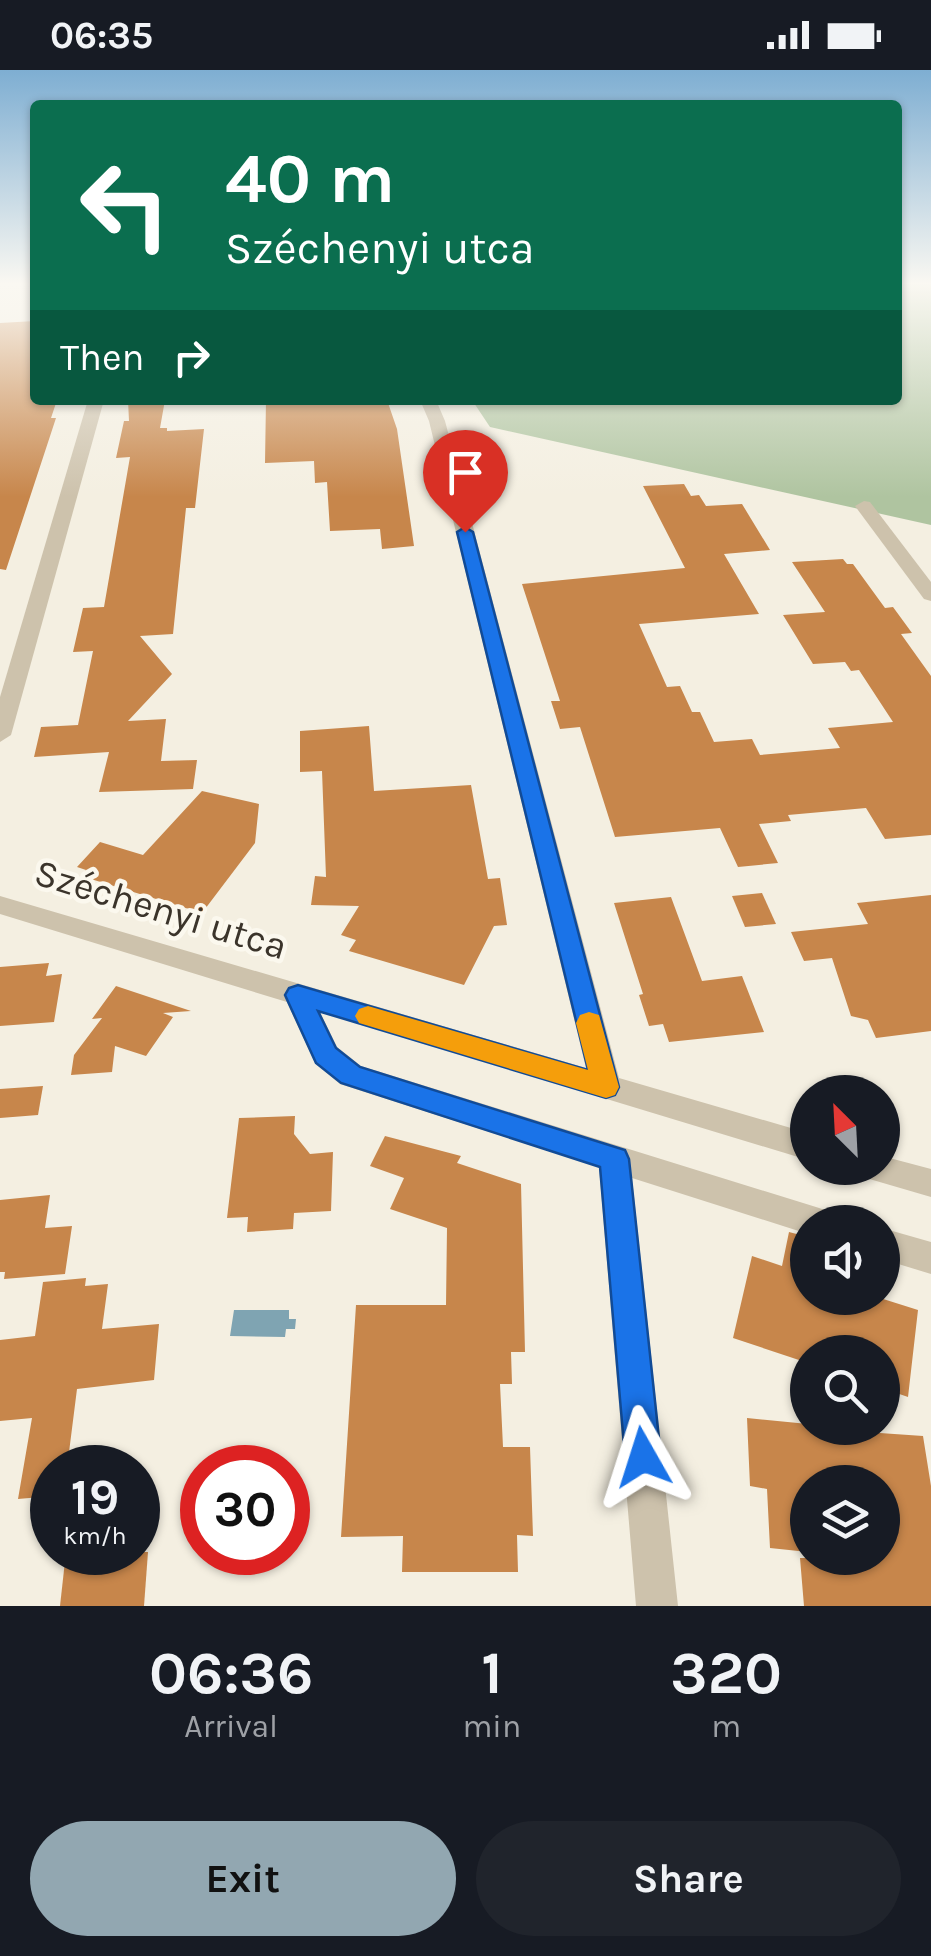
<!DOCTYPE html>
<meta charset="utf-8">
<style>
body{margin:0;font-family:Karla,sans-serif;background:#20242c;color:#f1f3f6;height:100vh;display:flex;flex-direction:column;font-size:38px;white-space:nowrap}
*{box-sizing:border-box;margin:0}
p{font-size:32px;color:#9ea1a6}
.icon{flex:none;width:55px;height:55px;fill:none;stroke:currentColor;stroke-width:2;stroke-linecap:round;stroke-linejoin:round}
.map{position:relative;height:1536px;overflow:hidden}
.side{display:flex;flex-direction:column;background:#171b24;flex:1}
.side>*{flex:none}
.banner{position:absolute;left:30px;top:30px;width:872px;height:305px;border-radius:10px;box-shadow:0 2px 8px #0004;background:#0b6e4f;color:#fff;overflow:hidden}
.needle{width:65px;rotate:336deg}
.fabs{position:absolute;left:790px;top:1005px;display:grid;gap:20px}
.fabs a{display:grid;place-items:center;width:110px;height:110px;border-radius:50%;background:#171b24;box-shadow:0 2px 8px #0004;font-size:50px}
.speed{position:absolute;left:30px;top:1375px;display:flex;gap:20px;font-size:50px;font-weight:700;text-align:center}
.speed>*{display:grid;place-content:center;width:130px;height:130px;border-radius:50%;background:#171b24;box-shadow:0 2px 8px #0004;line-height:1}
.speed small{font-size:25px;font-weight:400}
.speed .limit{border:15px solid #d22;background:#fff;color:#111}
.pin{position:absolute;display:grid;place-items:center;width:85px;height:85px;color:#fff;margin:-102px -42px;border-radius:50% 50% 50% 0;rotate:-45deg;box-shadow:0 0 10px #0007}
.pin .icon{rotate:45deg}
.me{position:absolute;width:110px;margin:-55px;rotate:354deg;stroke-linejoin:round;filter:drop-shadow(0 0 8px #0008)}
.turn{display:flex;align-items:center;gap:35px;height:210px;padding:0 30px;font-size:45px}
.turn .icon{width:130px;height:130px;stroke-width:2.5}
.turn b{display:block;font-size:70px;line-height:85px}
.then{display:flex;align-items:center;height:95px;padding:0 30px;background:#0003;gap:20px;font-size:38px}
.eta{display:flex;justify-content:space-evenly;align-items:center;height:170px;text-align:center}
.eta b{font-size:60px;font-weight:700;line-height:70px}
.cta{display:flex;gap:20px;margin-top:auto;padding:20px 30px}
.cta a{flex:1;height:115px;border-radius:60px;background:#92a7b1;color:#111;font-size:40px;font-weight:700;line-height:115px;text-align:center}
.cta a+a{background:#20242c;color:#f1f3f6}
.status{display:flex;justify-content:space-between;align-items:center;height:70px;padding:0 50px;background:#171b24;direction:ltr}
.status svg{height:28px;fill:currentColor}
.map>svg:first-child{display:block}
</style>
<div class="status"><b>06:35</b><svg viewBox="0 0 49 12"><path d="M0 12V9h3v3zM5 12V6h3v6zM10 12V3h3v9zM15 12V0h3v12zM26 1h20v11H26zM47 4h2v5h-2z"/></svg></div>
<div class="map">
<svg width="931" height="1536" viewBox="0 0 931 1536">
<rect width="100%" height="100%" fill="#f4efe1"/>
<polygon fill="#afc4a0" points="898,212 931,212 931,455 490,357 472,330 898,330"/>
<polygon fill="#7fa4b2" points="234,1240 289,1240 289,1249 296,1249 295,1259 286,1259 285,1267 230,1266"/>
<g fill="#c7864b">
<polygon points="35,251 35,331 57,330 51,348 56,348 6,500 0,499 0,253"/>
<polygon points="128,330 165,330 160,358 167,358 167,361 204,359 195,438 186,438 173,564 140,566 172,604 128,651 166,649 161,691 197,690 193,719 99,722 109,682 34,687 41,657 78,655 93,581 73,582 83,538 104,537 130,387 116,388 124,351 129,351"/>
<polygon points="266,330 387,330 397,359 414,476 382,479 380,459 330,461 327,412 315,413 314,391 265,393"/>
<polygon points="684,414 691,426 699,425 706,436 742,434 770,480 724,484 759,544 639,554 667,617 680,616 692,642 700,642 714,672 752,669 760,685 840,678 828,658 893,652 859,600 851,601 845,592 813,594 783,545 825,542 792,492 843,489 847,494 853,494 885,538 893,537 912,563 901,564 931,606 931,765 885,769 866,738 788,745 791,751 759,754 778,793 738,797 720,758 615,767 580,657 560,659 551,631 560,631 522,514 685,498 643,416"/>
<polygon points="369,656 374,721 471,715 488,809 500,808 507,855 494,856 464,915 349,881 356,870 341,865 359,836 311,835 315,806 326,807 322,701 300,702 300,661"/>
<polygon points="202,721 259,734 255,773 202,843 81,806 86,800 77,797 100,772 143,785"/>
<polygon points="762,823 776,854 745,857 732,826"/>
<polygon points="931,825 931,961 876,968 868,950 851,946 832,888 804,891 791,862 868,854 857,833"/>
<polygon points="671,827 702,911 742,906 764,962 669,972 663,954 649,956 639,925 643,924 614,833"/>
<polygon points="49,893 46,906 62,904 54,952 0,956 0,897"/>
<polygon points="116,916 191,941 163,943 173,947 146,986 115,976 112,1002 71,1005 74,985 102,948 92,949"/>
<polygon points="43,1016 38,1045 0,1048 0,1019"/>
<polygon points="295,1046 294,1064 310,1084 333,1082 331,1141 294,1143 293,1159 247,1162 248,1147 227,1148 239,1048"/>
<polygon points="385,1066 461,1086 457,1093 521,1114 525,1282 511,1282 512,1314 500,1314 503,1377 530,1377 533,1466 517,1465 518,1502 402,1502 403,1466 341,1467 356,1235 446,1235 447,1158 390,1139 404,1108 370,1096"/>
<polygon points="50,1125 45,1158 72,1156 65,1204 4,1209 5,1202 0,1202 0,1130"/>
<polygon points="789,1162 808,1167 808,1228 880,1228 918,1240 908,1327 882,1318 882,1282 808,1282 808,1293 733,1268 752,1186 782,1196"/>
<polygon points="86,1208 85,1216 108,1214 102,1259 159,1254 154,1310 77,1319 67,1398 52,1398 52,1426 18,1429 32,1348 0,1351 0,1270 35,1266 43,1212"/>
<polygon points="747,1348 808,1354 808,1358 923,1366 931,1416 931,1536 804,1536 800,1488 882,1488 882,1412 808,1412 808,1482 770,1478 767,1419 750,1416"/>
<polygon points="66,1482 148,1482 144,1536 60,1536"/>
</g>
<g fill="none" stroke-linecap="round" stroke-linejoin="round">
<g fill="#cdc2ac" fill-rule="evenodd">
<polygon points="88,330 104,330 11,665 0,672 0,627"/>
<polygon points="420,330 436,330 445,351 619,1008 808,1063 808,1090 320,942 337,977 361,996 816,1137 828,1141 833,1152 808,1152 808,1164 632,1108 678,1536 636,1536 599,1097 340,1014 315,993 287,932 0,844 0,826 586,998 429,351"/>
<polygon points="864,431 870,432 931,512 931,531 924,529 855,436"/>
<polygon points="882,1086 931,1099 931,1127 866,1108 861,1098 882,1098"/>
<polygon points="882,1158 931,1172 931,1204 882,1189"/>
</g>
</g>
<linearGradient id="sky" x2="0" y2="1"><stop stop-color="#7eaed2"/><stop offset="0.5" stop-color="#faf8f2"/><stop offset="1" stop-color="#faf8f2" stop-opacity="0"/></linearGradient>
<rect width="931" height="427" fill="url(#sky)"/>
<polygon fill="#1a73e8" stroke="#114b97" stroke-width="2.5" points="465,457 473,462 619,1017 615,1025 606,1028 318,941 336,978 360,997 625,1080 629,1089 661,1387 655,1399 643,1405 631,1399 625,1387 600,1097 341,1013 316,993 285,925 289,918 298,915 588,1000 457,462"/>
<polygon fill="#f59e0b" points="368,936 588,1000 576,953 580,945 589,942 599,945 619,1017 615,1025 606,1028 359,953 355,946 359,939"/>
<g text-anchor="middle" stroke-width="9" stroke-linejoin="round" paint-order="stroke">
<g font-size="38" fill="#3b342b" stroke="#fbf8ee">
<text transform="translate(161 839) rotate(17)" y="13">Széchenyi utca</text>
</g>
</g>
</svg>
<div class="fabs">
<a><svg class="needle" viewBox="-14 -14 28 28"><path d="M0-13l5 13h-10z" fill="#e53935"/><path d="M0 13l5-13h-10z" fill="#9ea1a6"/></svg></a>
<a><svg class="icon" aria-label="sound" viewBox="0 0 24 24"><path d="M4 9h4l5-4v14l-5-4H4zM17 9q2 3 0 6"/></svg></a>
<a><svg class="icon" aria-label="search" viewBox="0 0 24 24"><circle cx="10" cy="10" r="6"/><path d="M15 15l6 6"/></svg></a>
<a><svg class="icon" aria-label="layers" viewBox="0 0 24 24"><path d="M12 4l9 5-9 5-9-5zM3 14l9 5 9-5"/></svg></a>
</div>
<div class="speed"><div>19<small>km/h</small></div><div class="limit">30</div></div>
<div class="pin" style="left:465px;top:462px;background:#d93025"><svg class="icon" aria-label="arrive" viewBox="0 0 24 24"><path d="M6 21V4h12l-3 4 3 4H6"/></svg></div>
<svg class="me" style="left:643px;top:1387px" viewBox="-20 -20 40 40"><path d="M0-17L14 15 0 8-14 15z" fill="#1a73e8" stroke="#fff" stroke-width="4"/></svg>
<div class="banner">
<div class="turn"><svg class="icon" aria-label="left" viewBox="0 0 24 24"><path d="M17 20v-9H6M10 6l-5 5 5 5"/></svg><div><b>40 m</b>Széchenyi utca</div></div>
<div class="then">Then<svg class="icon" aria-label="right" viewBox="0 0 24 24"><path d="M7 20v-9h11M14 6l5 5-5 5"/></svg></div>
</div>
</div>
<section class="side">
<div class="eta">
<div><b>06:36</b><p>Arrival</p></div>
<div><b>1</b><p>min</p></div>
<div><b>320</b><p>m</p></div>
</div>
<div class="cta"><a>Exit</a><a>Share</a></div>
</section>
